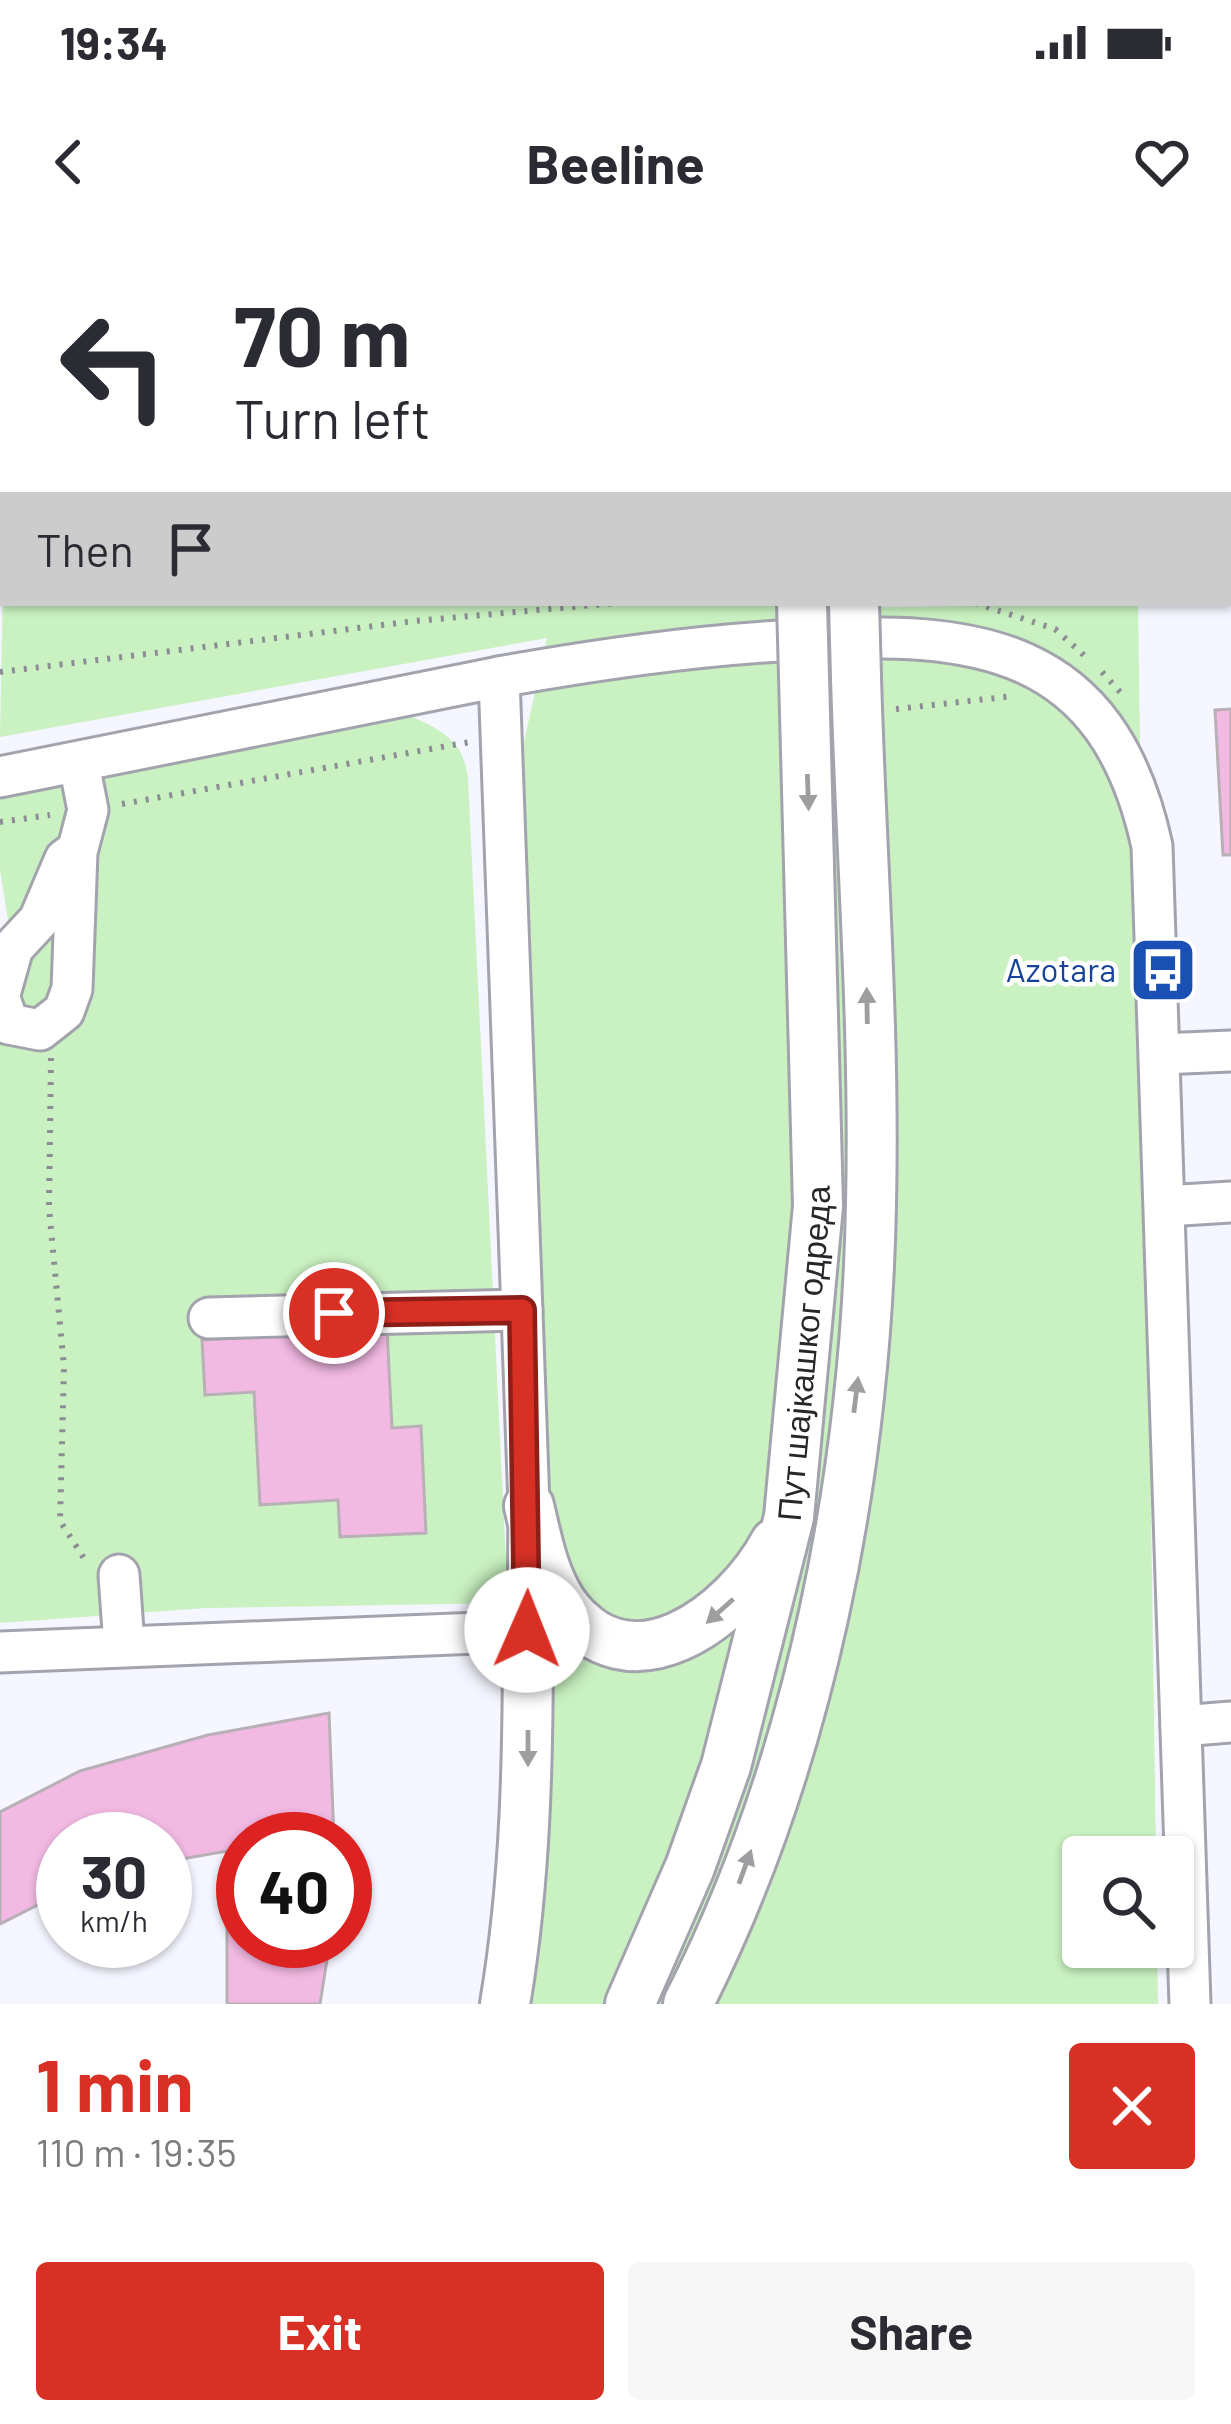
<!DOCTYPE html>
<meta charset="utf-8">
<style>
body{margin:0;font-family:Barlow,sans-serif;background:#f7f7f7;color:#2b2b33;height:100vh;display:flex;flex-direction:column;font-size:45px;white-space:nowrap}
*{box-sizing:border-box;margin:0}
p{font-size:39px;color:#7c7c81}
.icon{flex:none;width:66px;height:66px;fill:none;stroke:currentColor;stroke-width:2;stroke-linecap:round;stroke-linejoin:round}
.map{position:relative;height:1764px;overflow:hidden}
.details{display:flex;flex-direction:column;background:#fff;flex:1}
.details>*{flex:none}
.top-card{position:absolute;left:0px;top:0px;width:1233px;height:366px;box-shadow:0 3px 9px #0004;background:#fff;color:#2b2b33;overflow:hidden}
.tools{position:absolute;left:1062px;top:1596px;display:grid;gap:24px}
.tools a{display:grid;place-items:center;width:132px;height:132px;border-radius:12px;background:#fff;box-shadow:0 3px 9px #0004;font-size:60px}
.speed{position:absolute;left:36px;top:1572px;display:flex;gap:24px;font-size:60px;font-weight:700;text-align:center}
.speed>*{display:grid;place-content:center;width:156px;height:156px;border-radius:50%;background:#fff;box-shadow:0 3px 9px #0004;line-height:1}
.speed small{font-size:30px;font-weight:400}
.speed .limit{border:18px solid #d22;background:#fff;color:#111}
.pin{position:absolute;display:grid;place-items:center;width:102px;height:102px;color:#fff;margin:-51px;border:6px solid #fff;border-radius:50%;box-shadow:0 3px 12px #0007}
.me{position:absolute;width:132px;margin:-66px;rotate:1deg;stroke-linejoin:round;filter:drop-shadow(0 0 9px #0008)}
.turn{display:flex;align-items:center;gap:42px;height:252px;padding:0 36px;font-size:54px}
.turn .icon{width:156px;height:156px;stroke-width:2.5}
.turn b{display:block;font-size:84px;line-height:102px}
.then{display:flex;align-items:center;height:114px;padding:0 36px;background:#0003;gap:24px;font-size:45px}
.round{display:grid;place-items:center;flex:none;width:126px;height:126px;border-radius:12px;background:#f7f7f7}
.head{display:flex;align-items:center;justify-content:space-between;height:204px;padding:0 36px}
h1{font-size:72px;font-weight:700;line-height:90px;color:#d93025}
.cta{display:flex;gap:24px;margin-top:auto;padding:24px 36px}
.cta a{flex:1;height:138px;border-radius:12px;background:#d93025;color:#fff;font-size:48px;font-weight:700;line-height:138px;text-align:center}
.cta a+a{background:#f7f7f7;color:#2b2b33}
.status{display:flex;justify-content:space-between;align-items:center;height:84px;padding:0 60px;background:#fff;direction:ltr}
.status svg{height:33px;fill:currentColor}
header{display:flex;justify-content:space-between;align-items:center;height:156px;padding:0 36px;background:#fff;font-size:54px;font-weight:700}
.map>svg:first-child{display:block}
</style>
<div class="status"><b>19:34</b><svg viewBox="0 0 49 12"><path d="M0 12V9h3v3zM5 12V6h3v6zM10 12V3h3v9zM15 12V0h3v12zM26 1h20v11H26zM47 4h2v5h-2z"/></svg></div>
<header><svg class="icon" aria-label="back" viewBox="0 0 24 24"><path d="M15 5l-7 7 7 7"/></svg>Beeline<svg class="icon" aria-label="heart" viewBox="0 0 24 24"><path d="M12 20l-8-8c-3-5 5-10 8-4 3-6 11-1 8 4z"/></svg></header>
<div class="map">
<svg width="1231" height="1764" viewBox="0 0 1231 1764">
<rect width="100%" height="100%" fill="#f5f6ff"/>
<g fill="#c9f1c1">
<polygon points="3,345 3,363 783,363 785,369 1138,363 1156,1617 1083,1617 1083,1707 1157,1707 1158,1764 513,1764 518,529 547,398 0,497"/>
<path d="M410,476C443,490 464,502 468,539L508,1363L206,1368L0,1383V694L10,692L0,630V549Z"/>
</g>
<polygon fill="#63aac9" stroke="#51839a" stroke-width="3" points="362,0 1231,0 1231,279 1230,3 312,3"/>
<g fill="#f2b9e3" stroke="#b9afb6" stroke-width="3">
<polygon points="1231,469 1231,615 1223,615 1215,470"/>
<polygon points="387,1089 392,1188 421,1186 426,1293 340,1297 338,1260 260,1265 254,1152 205,1155 202,1100"/>
<polygon points="329,1473 334,1599 243,1599 243,1701 330,1701 320,1764 227,1764 227,1611 165,1622 165,1599 63,1599 63,1652 0,1684 0,1572 80,1531 208,1495"/>
</g>
<g fill="none" stroke-linecap="round" stroke-linejoin="round">
<defs>
<g id="minor">
<polyline points="0,537 499,437"/>
<polyline points="0,754 13,708 39,680 65,619 72,614"/>
<polyline points="0,759 9,784 40,790 64,771 72,749 77,612 88,570 79,524"/>
<polyline points="1161,814 1231,811"/>
<polyline points="1166,966 1231,962"/>
<polyline points="209,1078 522,1070"/>
<polyline points="119,1335 124,1405"/>
<path d="M0,1412L528,1391L529,1266L499,437C599,419 696,405 797,400C976,390 1108,404 1152,606L1190,1764"/>
<polyline points="1181,1486 1231,1482"/>
</g>
<g id="major">
<polyline points="790,0 790,3"/>
<polyline points="843,0 843,3"/>
<path d="M529,1266C537,1299 543,1334 562,1363C629,1458 735,1377 775,1303"/>
<path d="M505,1764C526,1640 528,1516 528,1391L582,1385"/>
<path id="s1" d="M630,1764L690,1627L726,1526L789,1277L818,966L804,436"/>
<path d="M688,1764C811,1523 866,1233 871,964C875,788 861,612 856,437"/>
</g>
</defs>
<use href="#minor" stroke="#a3a3ad" stroke-width="45"/>
<use href="#major" stroke="#a3a3ad" stroke-width="54"/>
<g stroke="#8c8d93" stroke-width="6" stroke-dasharray="3 9" stroke-linecap="butt">
<polyline points="975,363 1055,389 1088,419"/>
<polyline points="0,432 415,381 616,363"/>
<polyline points="1102,432 1121,453"/>
<polyline points="896,469 1014,456"/>
<polyline points="122,564 470,502"/>
<polyline points="0,582 50,575"/>
<polyline points="51,818 49,968 64,1127 60,1281 87,1323"/>
</g>
<use href="#minor" stroke="#fff" stroke-width="39"/>
<use href="#major" stroke="#fff" stroke-width="48"/>
<defs>
<g id="major-bridge">
<polyline points="802,363 804,436"/>
<polyline points="854,363 856,437"/>
</g>
</defs>
<use href="#major-bridge" stroke="#a3a3ad" stroke-width="54" stroke-linecap="butt"/>
<use href="#major-bridge" stroke="#fff" stroke-width="48"/>
</g>
<defs><path id="oneway-solid" d="M-6-.8H1V-3.2L6.5 0L1 3.2V.8H-6Z" transform="scale(3)"/></defs>
<g fill="#9e9ea0">
<use href="#oneway-solid" transform="translate(808 552) rotate(88)"/>
<use href="#oneway-solid" transform="translate(867 766) rotate(-91)"/>
<use href="#oneway-solid" transform="translate(856 1155) rotate(-83)"/>
<use href="#oneway-solid" transform="translate(720 1371) rotate(138)"/>
<use href="#oneway-solid" transform="translate(528 1508) rotate(90)"/>
<use href="#oneway-solid" transform="translate(745 1627) rotate(-70)"/>
</g>
<g fill="none" stroke-linecap="round" stroke-linejoin="round">
<defs>
<polyline id="route" points="334,1073 522,1070 527,1390"/>
</defs>
<use href="#route" stroke="#8d1f18" stroke-width="30"/>
<use href="#route" stroke="#d93025" stroke-width="21"/>
</g>
<defs>
<symbol id="bus-square" viewBox="-11 -11 22 22"><rect x="-9" y="-9" width="18" height="18" rx="4" fill="#1a4fb4" stroke="#fff"/><path d="M-5-6H5V4H4V6H2V4H-2V6H-4V4H-5ZM-3.5-4V0h7V-4ZM-3.5 1.2v1.5H-2V1.2ZM2 1.2v1.5H3.5V1.2Z" fill="#fff"/></symbol>
</defs>
<g fill-rule="evenodd">
<use href="#bus-square" x="1125" y="692" width="76" height="76"/>
</g>
<g text-anchor="middle" stroke-width="9" stroke-linejoin="round" paint-order="stroke">
<g font-size="33" fill="#164399" stroke="#fff" text-anchor="end">
<text x="1116" y="742">Azotara</text>
</g>
<g font-size="33" fill="#27272b" stroke="#fff">
<text dy="12" stroke="none"><textPath href="#s1" startOffset="678">Пут шајкашког одреда</textPath></text>
</g>
</g>
</svg>
<div class="tools">
<a><svg class="icon" aria-label="search" viewBox="0 0 24 24"><circle cx="10" cy="10" r="6"/><path d="M15 15l6 6"/></svg></a>
</div>
<div class="speed"><div>30<small>km/h</small></div><div class="limit">40</div></div>
<div class="pin" style="left:334px;top:1073px;background:#d93025"><svg class="icon" aria-label="arrive" viewBox="0 0 24 24"><path d="M6 21V4h12l-3 4 3 4H6"/></svg></div>
<svg class="me" style="left:527px;top:1390px" viewBox="-20 -20 40 40"><circle r="19" fill="#fff"/><path d="M0-13L10 11 0 6-10 11z" fill="#d93025"/></svg>
<div class="top-card">
<div class="turn"><svg class="icon" aria-label="left" viewBox="0 0 24 24"><path d="M17 20v-9H6M10 6l-5 5 5 5"/></svg><div><b>70 m</b>Turn left</div></div>
<div class="then">Then<svg class="icon" aria-label="arrive" viewBox="0 0 24 24"><path d="M6 21V4h12l-3 4 3 4H6"/></svg></div>
</div>
</div>
<section class="details">
<div class="head"><div><h1>1 min</h1><p>110 m · 19:35</p></div><a class="round" style="background:#d93025;color:#fff"><svg class="icon" aria-label="close" viewBox="0 0 24 24"><path d="M6 6l12 12M18 6L6 18"/></svg></a></div>
<div class="cta"><a>Exit</a><a>Share</a></div>
</section>
